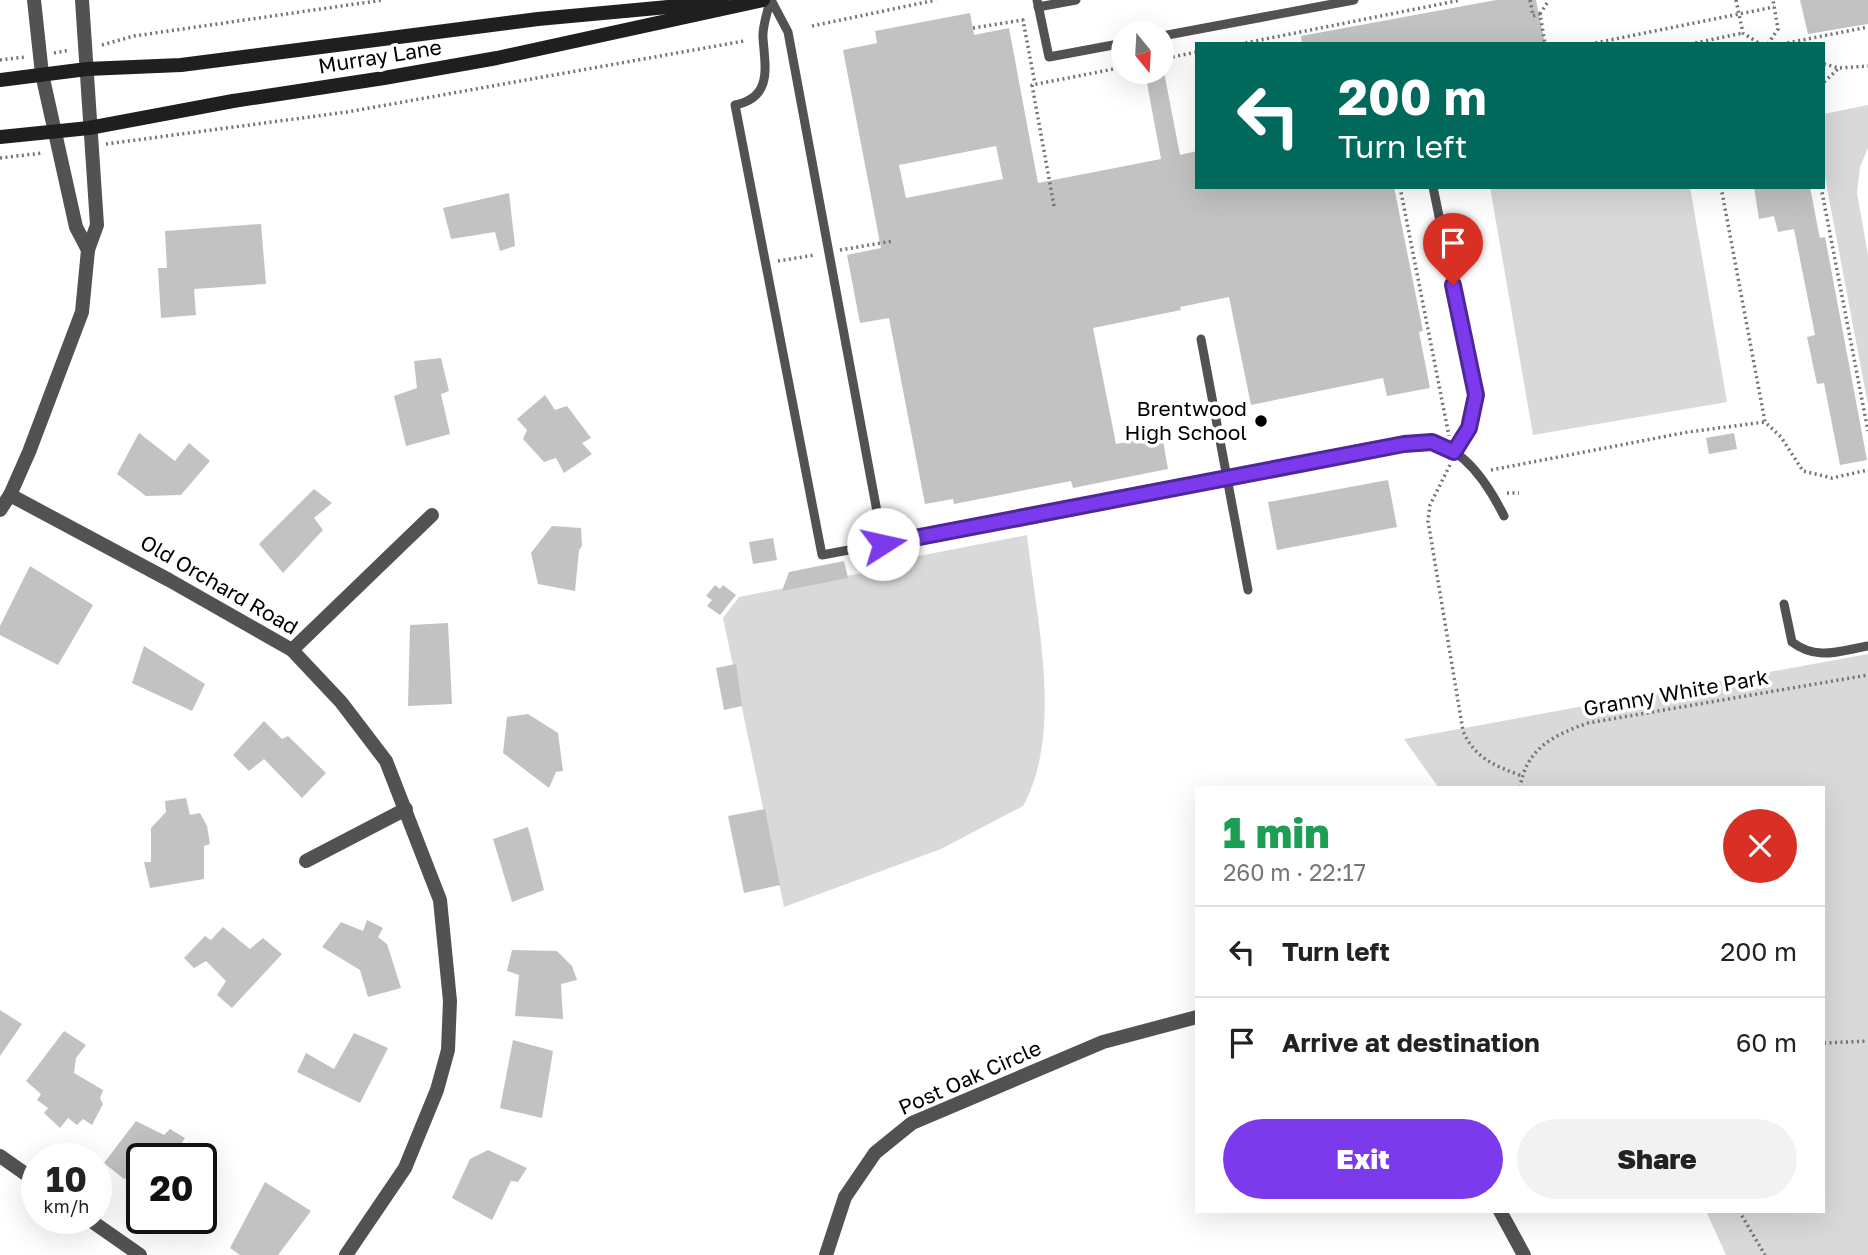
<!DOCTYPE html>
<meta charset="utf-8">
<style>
body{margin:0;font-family:"Golos Text",sans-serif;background:#f2f2f2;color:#222;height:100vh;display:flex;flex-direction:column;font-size:26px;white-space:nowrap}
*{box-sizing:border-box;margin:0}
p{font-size:23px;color:#767676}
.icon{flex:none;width:38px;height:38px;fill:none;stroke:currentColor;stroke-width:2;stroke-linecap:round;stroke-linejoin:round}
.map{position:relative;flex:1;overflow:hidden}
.panel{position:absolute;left:1195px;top:786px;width:630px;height:427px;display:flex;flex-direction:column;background:#fff;border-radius:0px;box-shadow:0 7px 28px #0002}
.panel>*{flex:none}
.banner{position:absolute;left:1195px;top:42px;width:630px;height:147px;border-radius:0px;box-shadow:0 7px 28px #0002;background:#00695c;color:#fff;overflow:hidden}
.needle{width:46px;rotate:162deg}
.controls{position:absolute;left:1111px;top:21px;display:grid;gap:14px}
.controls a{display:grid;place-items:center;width:63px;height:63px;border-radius:50%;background:#fff;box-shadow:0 7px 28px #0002;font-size:35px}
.speed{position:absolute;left:21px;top:1143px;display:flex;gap:14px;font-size:35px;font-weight:700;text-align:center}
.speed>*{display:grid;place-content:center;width:91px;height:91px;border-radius:50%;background:#fff;box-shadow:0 7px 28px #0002;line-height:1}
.speed small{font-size:18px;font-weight:400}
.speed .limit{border:4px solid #111;border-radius:10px;background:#fff;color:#111}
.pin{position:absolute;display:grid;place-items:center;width:60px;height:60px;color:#fff;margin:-72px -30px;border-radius:50% 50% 50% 0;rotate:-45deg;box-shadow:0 0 7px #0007}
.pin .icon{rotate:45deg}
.me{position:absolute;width:77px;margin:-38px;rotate:80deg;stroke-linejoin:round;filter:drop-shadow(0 0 5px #0008)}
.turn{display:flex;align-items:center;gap:24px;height:147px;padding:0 28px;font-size:32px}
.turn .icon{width:91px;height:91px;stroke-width:2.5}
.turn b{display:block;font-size:49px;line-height:60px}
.round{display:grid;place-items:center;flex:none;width:74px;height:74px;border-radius:37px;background:#f2f2f2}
.head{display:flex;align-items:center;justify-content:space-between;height:119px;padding:0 28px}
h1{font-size:42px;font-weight:800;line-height:52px;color:#1e9e55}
.primary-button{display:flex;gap:14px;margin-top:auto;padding:14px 28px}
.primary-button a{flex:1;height:80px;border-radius:42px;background:#7c3aed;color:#fff;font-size:28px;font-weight:800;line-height:80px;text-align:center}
.primary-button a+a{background:#f2f2f2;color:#222}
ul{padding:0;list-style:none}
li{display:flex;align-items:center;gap:21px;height:91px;padding:0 28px;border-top:2px solid #e0e0e0}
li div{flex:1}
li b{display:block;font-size:26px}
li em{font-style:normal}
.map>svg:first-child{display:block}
</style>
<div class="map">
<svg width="1868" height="1255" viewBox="0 0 1868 1255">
<rect width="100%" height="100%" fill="#fff"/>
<g fill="#d9d9d9">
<polygon points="1868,105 1868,148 1860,167 1857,193 1868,255 1868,405 1824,172 1824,114"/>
<polygon points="1490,187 1690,187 1727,402 1533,435"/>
<path d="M1027,535C1036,617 1064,732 1023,806L941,849L784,907L723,618L739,597L867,572V566Z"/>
<polygon points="1868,654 1868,1255 1726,1255 1706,1211 1824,1211 1824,788 1438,787 1404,739"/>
</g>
<g fill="#c2c2c2" fill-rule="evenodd">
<polygon points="1496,0 1536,0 1545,44 1302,44 1301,36"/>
<polygon points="1800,0 1868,0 1868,24 1808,34"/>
<path d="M970,13L974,35L1009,28L1038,183L1161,159L1145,72H1164L1180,155L1197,151V187H1394L1423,331L1419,332L1430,388L1387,396L1383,378L1251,405L1229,297L1180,307L1181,310L1093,328L1116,444L1162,435L1168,469L1073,488L1071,481L954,504L953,499L925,504L889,318L860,323L847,255L881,248L843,50L877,43L875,31ZM996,146L1003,179L906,198L899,165Z"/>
<polygon points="1754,187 1810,187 1819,234 1820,238 1825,237 1867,460 1840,465 1824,383 1817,384 1807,337 1815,335 1794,229 1778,232 1774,216 1759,219"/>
<polygon points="509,193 515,246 500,251 495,232 451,239 443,208"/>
<polygon points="261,224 266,284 194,289 196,315 161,318 158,268 167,268 165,231"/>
<polygon points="441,358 449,391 441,394 450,434 406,446 394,396 417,388 414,361"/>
<polygon points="545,395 555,410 567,406 591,438 582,443 592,454 564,473 556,458 544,462 523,439 527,430 517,419"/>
<polygon points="139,433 175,461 189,443 210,461 181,495 146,496 117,474"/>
<polygon points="1734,433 1737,449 1709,454 1706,438"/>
<polygon points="1388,480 1397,527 1277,550 1268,502"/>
<polygon points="314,489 332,503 314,518 323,530 283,573 259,544"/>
<polygon points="552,526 581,528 582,546 579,550 575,591 538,584 531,553"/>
<polygon points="773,538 777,560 753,564 749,542"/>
<polygon points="844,561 848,578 782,591 789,572"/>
<polygon points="30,566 93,605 58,665 0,635 0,626"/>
<polygon points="715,585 720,589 723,585 736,595 720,615 707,606 712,600 706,596"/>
<polygon points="448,623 452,704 408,706 410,625"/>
<polygon points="144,646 205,684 192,711 132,683"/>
<polygon points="736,664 742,706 724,710 716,668"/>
<polygon points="528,714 558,733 563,771 556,772 549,788 503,753 507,717"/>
<polygon points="264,721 282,739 288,736 326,773 302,798 264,759 249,771 233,755"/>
<polygon points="186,798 190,815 200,813 207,826 210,844 204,846 204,879 150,888 144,862 151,862 151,828 166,812 165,801"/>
<polygon points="765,809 780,885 744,893 728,816"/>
<polygon points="528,827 544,890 512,902 493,839"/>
<polygon points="367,920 383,928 378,937 387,944 401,988 368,997 360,970 322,947 341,922 363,931"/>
<polygon points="223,927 250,949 263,938 282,954 232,1008 217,995 226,981 206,961 194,968 184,958 205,936 211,940"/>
<polygon points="512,950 557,951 572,966 577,980 561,984 563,1019 515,1016 519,975 507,971"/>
<polygon points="0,1010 22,1024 0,1056"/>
<polygon points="64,1031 86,1045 76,1058 74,1073 103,1090 100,1098 103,1104 92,1125 83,1119 77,1125 68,1118 60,1128 44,1113 48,1108 37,1100 41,1094 26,1081"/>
<polygon points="354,1033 388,1048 360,1103 297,1072 306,1053 334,1069"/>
<polygon points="513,1040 553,1051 542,1118 500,1108"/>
<polygon points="136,1121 164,1135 170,1129 185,1138 172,1158 142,1158 142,1173 124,1179 104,1163"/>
<polygon points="488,1150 527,1168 518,1182 511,1181 492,1220 452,1198 470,1159"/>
<polygon points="265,1182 311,1211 278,1255 240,1255 230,1248"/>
</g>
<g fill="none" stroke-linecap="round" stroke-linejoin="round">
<g stroke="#747474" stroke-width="3.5" stroke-dasharray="2 3.5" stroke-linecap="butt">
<polyline points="1530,0 1533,16 1540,14 1545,44"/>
<polyline points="1736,0 1743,33 1760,44"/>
<polyline points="1540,14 1549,0"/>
<polyline points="812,26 936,0"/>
<polyline points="973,28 1023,20 1035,84"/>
<polyline points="1240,44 1461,0"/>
<polyline points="1590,44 1774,7"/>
<polyline points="1690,44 1743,33"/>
<polyline points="1768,44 1778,29 1773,0"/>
<polyline points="1782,44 1868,27"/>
<polyline points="102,45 134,36 383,0"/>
<polyline points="54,53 70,50"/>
<polyline points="1162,59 1197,52"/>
<polyline points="0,60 25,57"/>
<polyline points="1824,64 1839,68 1868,66"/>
<polyline points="1824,82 1839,68"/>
<polyline points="106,144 347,112 744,41"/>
<polyline points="0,158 43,153"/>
<polyline points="1400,187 1449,436"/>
<polyline points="1721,187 1765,422 1781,437 1803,471 1832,478 1868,470"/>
<polyline points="1821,187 1868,431"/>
<polyline points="1054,206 1032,85 1124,67"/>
<polyline points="840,250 893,241"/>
<polyline points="778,261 815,255"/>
<path d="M1450,465L1430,505L1428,521L1463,731C1475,759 1496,766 1522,776"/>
<polyline points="1491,470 1688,432 1765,422"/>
<polyline points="1507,493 1519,493"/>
<path d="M1520,788C1526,748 1554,735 1588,723L1868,675"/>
<polyline points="1824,1043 1868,1041"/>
<polyline points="1739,1211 1765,1255"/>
</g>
<g stroke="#525252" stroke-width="9">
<path d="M770,0C768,12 762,26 763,38C765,67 773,97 735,105L822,555L1426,442C1463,444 1489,486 1504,516"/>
<polyline points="771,0 788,32 883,544"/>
<polyline points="1037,0 1049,57 1124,43"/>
<polyline points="1038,7 1076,0"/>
<polyline points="1162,36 1354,0"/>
<polyline points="1433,187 1476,395 1469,428 1454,452"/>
<polyline points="1201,339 1248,590"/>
<path d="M1784,604L1792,642C1817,661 1839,651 1868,646"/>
</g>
<g stroke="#525252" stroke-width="14">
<polyline points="34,0 42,74 76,227 88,250"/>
<polyline points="10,495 169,580 292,650 341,702 386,761 440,900 450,1001 448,1050 437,1090 405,1168 346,1255"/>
<polyline points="0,510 10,495 29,452 82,312 88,250 97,225 82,0"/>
<polyline points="292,650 432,515"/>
<polyline points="306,861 406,809"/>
<polyline points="0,1156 37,1182"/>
<polyline points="1500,1211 1524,1255"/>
<polyline points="87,1218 140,1255"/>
<polyline points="826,1255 845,1197 875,1153 912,1123 1103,1042 1197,1017"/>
</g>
<g stroke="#1f1f1f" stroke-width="14">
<polyline points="0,80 87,69 181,65 538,19 722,2"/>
<polyline points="0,137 89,128 233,101 384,78 497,58 763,0"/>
</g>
</g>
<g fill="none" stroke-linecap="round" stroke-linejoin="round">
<defs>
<polyline id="route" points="883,544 1404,444 1432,442 1454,452 1469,428 1476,395 1453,285"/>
</defs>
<use href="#route" stroke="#51269a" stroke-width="18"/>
<use href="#route" stroke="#7c3aed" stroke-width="12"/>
</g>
<circle fill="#000" stroke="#fff" stroke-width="2.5" cx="1261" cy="421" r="7"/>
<g text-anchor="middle" stroke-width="7" stroke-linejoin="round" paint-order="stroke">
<g font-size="21" fill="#000" stroke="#fff">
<text transform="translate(380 57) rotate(-9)" y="7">Murray Lane</text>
<text transform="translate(219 585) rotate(30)" y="7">Old Orchard Road</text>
<text transform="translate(1676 693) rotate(-10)" y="7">Granny White Park</text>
<text transform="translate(970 1078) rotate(-24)" y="7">Post Oak Circle</text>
</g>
<g font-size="21" fill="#000" stroke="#fff" text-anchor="end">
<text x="1247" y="416">Brentwood<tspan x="1247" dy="24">High School</tspan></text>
</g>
</g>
</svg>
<div class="controls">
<a><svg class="needle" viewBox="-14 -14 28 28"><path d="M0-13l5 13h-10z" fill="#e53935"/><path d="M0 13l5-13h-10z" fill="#767676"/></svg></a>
</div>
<div class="speed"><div>10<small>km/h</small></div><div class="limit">20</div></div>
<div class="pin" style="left:1453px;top:285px;background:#d93025"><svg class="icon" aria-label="arrive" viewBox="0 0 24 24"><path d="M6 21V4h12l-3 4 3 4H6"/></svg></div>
<svg class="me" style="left:883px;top:544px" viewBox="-20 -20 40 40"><circle r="19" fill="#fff"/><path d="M0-13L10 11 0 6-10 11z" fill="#7c3aed"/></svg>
<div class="banner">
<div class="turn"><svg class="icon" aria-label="left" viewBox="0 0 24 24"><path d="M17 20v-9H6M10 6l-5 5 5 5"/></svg><div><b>200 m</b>Turn left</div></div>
</div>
<section class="panel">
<div class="head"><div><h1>1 min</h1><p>260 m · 22:17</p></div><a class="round" style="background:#d93025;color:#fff"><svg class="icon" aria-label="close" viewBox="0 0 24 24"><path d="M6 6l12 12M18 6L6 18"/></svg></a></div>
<ul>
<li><svg class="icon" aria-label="left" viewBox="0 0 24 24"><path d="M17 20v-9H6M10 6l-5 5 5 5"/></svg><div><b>Turn left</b></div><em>200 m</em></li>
<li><svg class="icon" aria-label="arrive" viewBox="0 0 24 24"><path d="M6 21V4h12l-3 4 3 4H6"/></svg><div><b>Arrive at destination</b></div><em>60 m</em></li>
</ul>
<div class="primary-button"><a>Exit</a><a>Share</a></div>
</section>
</div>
